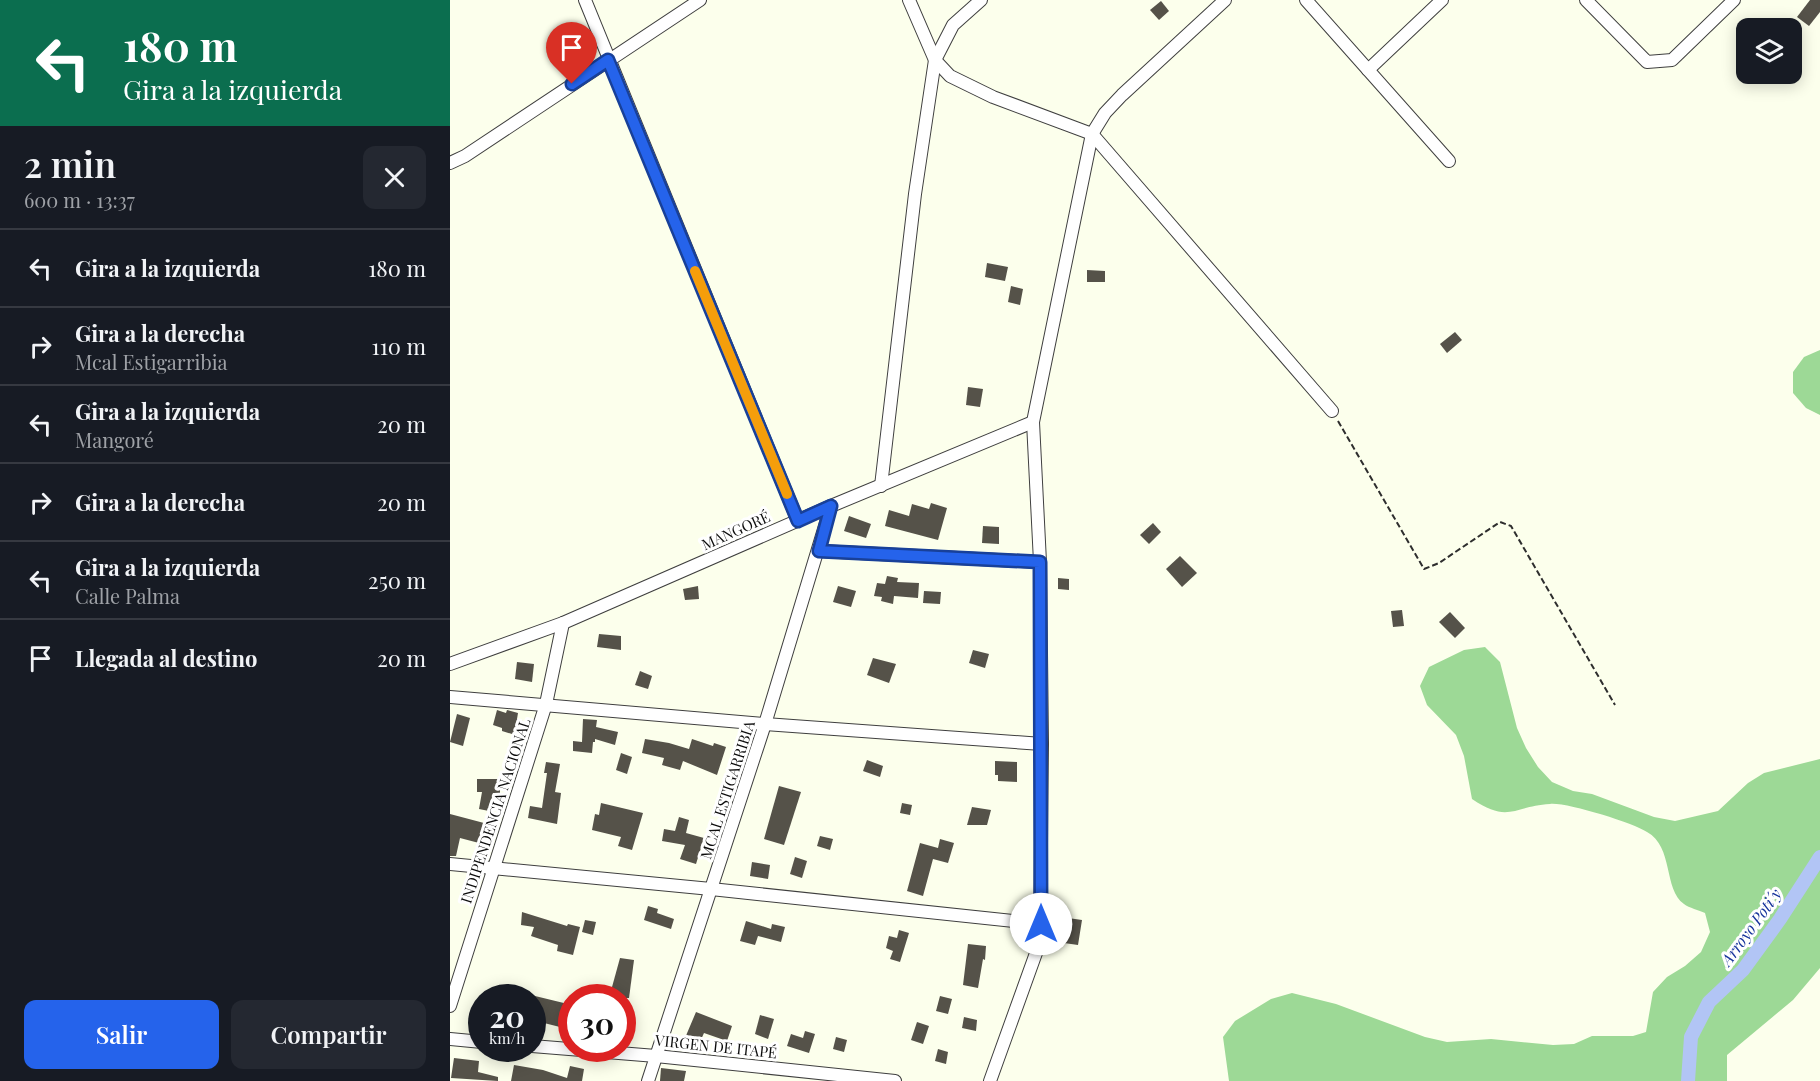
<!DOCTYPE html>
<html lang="es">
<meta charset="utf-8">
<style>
body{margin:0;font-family:"Playfair Display",serif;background:#242831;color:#f1f3f6;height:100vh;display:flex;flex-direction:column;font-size:22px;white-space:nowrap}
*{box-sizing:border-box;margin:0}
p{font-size:20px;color:#9ea1a6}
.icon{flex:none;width:33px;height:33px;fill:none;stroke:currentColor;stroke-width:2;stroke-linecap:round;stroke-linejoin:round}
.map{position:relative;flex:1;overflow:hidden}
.drawer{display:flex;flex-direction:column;background:#171b24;width:450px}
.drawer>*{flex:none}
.banner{background:#0b6e4f;color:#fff;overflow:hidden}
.fabs{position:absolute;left:1286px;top:18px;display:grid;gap:12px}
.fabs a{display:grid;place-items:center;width:66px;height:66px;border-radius:12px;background:#171b24;box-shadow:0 3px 15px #0003;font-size:30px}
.speed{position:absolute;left:18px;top:984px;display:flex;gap:12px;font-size:30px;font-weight:700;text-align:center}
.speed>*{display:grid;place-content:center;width:78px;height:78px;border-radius:50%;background:#171b24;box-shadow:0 3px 15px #0003;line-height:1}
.speed small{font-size:15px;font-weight:400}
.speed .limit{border:9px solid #d22;background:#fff;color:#111}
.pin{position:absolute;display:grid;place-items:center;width:51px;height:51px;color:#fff;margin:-62px -26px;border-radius:50% 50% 50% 0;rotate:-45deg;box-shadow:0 0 6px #0007}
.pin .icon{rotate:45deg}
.me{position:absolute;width:66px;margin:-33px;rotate:0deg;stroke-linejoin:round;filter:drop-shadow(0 0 4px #0008)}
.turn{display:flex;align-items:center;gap:21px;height:126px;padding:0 24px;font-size:27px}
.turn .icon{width:78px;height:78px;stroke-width:2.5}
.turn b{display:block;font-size:42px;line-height:51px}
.round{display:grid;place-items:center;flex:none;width:63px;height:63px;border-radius:12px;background:#242831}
.overview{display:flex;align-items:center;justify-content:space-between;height:102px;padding:0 24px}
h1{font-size:36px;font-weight:600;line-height:45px}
.action{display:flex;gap:12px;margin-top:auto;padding:12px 24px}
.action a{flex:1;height:69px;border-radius:12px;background:#2563eb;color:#fff;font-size:24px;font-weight:600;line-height:69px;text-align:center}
.action a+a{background:#242831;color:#f1f3f6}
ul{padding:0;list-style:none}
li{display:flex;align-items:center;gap:18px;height:78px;padding:0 24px;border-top:2px solid #363941}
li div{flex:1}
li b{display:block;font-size:22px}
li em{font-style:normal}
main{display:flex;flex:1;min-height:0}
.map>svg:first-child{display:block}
</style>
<main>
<section class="drawer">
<div class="banner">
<div class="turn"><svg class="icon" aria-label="left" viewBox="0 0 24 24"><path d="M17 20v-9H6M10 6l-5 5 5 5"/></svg><div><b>180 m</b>Gira a la izquierda</div></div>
</div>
<div class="overview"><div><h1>2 min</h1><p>600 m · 13:37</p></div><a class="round"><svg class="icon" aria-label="close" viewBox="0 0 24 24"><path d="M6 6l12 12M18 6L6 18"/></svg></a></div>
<ul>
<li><svg class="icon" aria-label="left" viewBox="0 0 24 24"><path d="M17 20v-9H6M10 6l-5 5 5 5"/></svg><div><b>Gira a la izquierda</b></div><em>180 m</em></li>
<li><svg class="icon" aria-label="right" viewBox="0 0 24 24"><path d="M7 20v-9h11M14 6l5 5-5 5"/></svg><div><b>Gira a la derecha</b><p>Mcal Estigarribia</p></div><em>110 m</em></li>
<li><svg class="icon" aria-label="left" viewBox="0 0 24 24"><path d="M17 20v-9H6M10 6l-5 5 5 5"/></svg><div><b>Gira a la izquierda</b><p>Mangoré</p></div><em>20 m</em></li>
<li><svg class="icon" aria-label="right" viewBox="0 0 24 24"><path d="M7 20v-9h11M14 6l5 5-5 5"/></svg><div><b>Gira a la derecha</b></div><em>20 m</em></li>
<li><svg class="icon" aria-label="left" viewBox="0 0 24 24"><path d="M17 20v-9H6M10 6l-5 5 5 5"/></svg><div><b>Gira a la izquierda</b><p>Calle Palma</p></div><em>250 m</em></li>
<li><svg class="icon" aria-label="arrive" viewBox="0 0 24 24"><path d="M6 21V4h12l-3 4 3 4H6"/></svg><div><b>Llegada al destino</b></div><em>20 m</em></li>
</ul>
<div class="action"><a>Salir</a><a>Compartir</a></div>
</section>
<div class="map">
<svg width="1370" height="1081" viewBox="0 0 1370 1081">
<rect width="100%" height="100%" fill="#fcffec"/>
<g fill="#9dd996">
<polygon points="1370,350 1370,415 1356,408 1343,393 1343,372 1354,357"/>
<path d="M1035,647L1050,662L1067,728L1076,748L1088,767L1102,782L1123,791L1142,794L1204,817L1225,821L1268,811L1298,783L1314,773L1370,759V968L1343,1000L1277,1055V1081H779L773,1037L785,1021L821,999L842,993L886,1004L975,1037L997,1042L1041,1039L1103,1045L1124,1044L1142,1036H1183L1196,1032L1203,992L1217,977L1235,966L1251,952L1260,932L1255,913C1249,910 1239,908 1234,904C1213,889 1224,847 1197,832C1183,823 1116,802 1100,804C1063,806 1059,824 1022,799L1014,756L1006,735L977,705L970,686L979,667L1014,650Z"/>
</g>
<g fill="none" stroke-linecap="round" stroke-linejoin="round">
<polyline stroke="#b2c5f5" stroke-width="14" points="1238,1081 1241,1037 1259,1002 1293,970 1330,919 1370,857"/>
</g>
<g fill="#555249">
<polygon points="1360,0 1370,0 1370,12 1359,26 1347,17"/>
<polygon points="711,1 719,11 709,20 700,10"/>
<polygon points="537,263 558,267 555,281 535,277"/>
<polygon points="637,270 655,271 655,282 637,282"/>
<polygon points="561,286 573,289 570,305 558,302"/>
<polygon points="1005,332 1012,340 997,353 990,344"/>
<polygon points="518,387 533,389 530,407 516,405"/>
<polygon points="481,503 497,508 488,540 435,526 439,510 459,516 462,504 479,509"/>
<polygon points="399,516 421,524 416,538 394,531"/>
<polygon points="703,523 711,532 699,544 690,535"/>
<polygon points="533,526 549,527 549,544 532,543"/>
<polygon points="730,556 747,573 732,587 716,569"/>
<polygon points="437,576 448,578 447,582 469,583 468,598 444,596 443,604 431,601 432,597 424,596 427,583 435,584"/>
<polygon points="608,578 619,579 619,590 608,589"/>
<polygon points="248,586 249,599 235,600 233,589"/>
<polygon points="388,586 406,591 401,607 383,602"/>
<polygon points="474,591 491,592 490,604 473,603"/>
<polygon points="952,610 954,626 943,627 941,611"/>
<polygon points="1000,612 1015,628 1005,638 989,622"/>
<polygon points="149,634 171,636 171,650 147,647"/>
<polygon points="523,650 539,654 535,668 519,663"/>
<polygon points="423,658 446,664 439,683 417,675"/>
<polygon points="67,662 84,664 82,682 65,679"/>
<polygon points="190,671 202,676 198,689 185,685"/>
<polygon points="47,710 56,713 57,710 68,713 67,719 76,722 72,737 52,731 52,728 43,725"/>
<polygon points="7,714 20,718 13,746 0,742"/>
<polygon points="133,719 147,720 146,727 168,732 165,745 145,739 145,742 143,742 142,753 123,751 123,741 132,742"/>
<polygon points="195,739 219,743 239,749 242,739 263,746 264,743 276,747 267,775 233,761 230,770 212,765 214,758 192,753"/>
<polygon points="171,753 182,757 177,774 166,770"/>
<polygon points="417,760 433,766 430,777 413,771"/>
<polygon points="545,761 567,762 567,782 548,781 548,775 545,775"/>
<polygon points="96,762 110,764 105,792 111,793 107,824 78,818 80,806 92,808 97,773 94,773"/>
<polygon points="27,779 50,779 50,793 43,793 39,811 29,809 32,792 27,792"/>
<polygon points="329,786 351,792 334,845 314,839"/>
<polygon points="151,803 193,813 182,850 168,846 171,837 142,830 145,814 149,815"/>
<polygon points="452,803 462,805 460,815 450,813"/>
<polygon points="522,807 541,810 537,825 517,825"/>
<polygon points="0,814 34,823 29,843 10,838 6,856 0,856"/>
<polygon points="229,817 239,820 236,833 254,838 246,864 230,859 235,845 212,841 214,829 225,831"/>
<polygon points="370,836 383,839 380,850 367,846"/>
<polygon points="490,839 504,843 498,863 483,859 473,896 457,891 470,843 488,848"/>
<polygon points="345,857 357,861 352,878 340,874"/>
<polygon points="302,862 320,865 318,879 300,876"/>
<polygon points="198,906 208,909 207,913 224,919 221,929 194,920"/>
<polygon points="72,912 117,926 118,924 130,927 123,955 107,951 108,945 81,936 84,927 71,925"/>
<polygon points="618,918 632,920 628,945 614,943 616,933 611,932 613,921 618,922"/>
<polygon points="135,920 146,922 143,935 132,932"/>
<polygon points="296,921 321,929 322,924 335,927 331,942 308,936 305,945 290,941"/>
<polygon points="449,930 459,933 450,962 440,959 443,951 436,948 439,936 447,938"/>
<polygon points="518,944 536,946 535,960 533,959 528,988 513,985"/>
<polygon points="170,958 184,960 179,998 159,998"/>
<polygon points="85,996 122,1005 122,1030 94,1023 91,1031 82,1029 82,1005"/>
<polygon points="490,996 502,999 498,1014 486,1011"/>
<polygon points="246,1012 282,1026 277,1041 254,1033 249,1044 235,1038"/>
<polygon points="310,1015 324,1019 318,1039 305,1034"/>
<polygon points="514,1017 527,1020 526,1031 512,1028"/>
<polygon points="467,1022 479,1026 473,1044 461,1040"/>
<polygon points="355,1031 365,1034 359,1053 337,1046 341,1034 353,1038"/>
<polygon points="386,1037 397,1040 394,1052 383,1049"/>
<polygon points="488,1049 498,1052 496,1064 485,1061"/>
<polygon points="4,1058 29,1061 28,1072 48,1077 48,1081 1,1078"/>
<polygon points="64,1065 93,1070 117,1078 120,1066 134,1069 132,1081 61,1081"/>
<polygon points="211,1068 236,1071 234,1081 210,1081"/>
</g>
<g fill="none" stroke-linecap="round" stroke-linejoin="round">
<defs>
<g id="street">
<polyline points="135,0 348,521"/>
<polyline points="459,0 485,60 500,76 543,97 642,134 882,411"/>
<polyline points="856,0 999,161"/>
<polyline points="1136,0 1197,62 1222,60 1284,0"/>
<polyline points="918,70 992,0"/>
<polyline points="0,163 15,156 250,0"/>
<polyline points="431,486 465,194 485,60 503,25 531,0"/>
<polyline points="369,551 590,562"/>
<polyline points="0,664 113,623 381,506 583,422"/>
<polyline points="0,697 315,724 592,744"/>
<polyline points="0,864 261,889 591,924"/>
<polyline points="0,1006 96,704 113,623"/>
<polyline points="0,1039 32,1042"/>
<polyline points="82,1046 206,1056 445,1081"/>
<polyline points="198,1081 315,724 381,506"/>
<polyline points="540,1081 590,942 592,744 590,562 583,422 642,134 655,113 672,95 775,0"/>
</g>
</defs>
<use href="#street" stroke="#3f3f3f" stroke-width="14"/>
<polyline stroke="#2e2e2e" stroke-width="2" stroke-dasharray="6 3" stroke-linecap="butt" points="888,421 974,569 989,563 1050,522 1061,526 1165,705"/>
<use href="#street" stroke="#fff" stroke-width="12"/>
</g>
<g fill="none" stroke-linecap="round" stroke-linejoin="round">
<defs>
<polyline id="route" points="122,84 158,60 348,521 381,506 369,551 590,562 591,924"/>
</defs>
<use href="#route" stroke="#184099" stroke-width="15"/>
<use href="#route" stroke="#2563eb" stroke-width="10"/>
<polyline stroke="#f59e0b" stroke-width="10" points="245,271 337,494"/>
</g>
<g text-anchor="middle" stroke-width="6" stroke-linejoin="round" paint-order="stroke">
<g font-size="15" fill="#0c0c0c" stroke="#fff">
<text transform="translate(286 531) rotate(-24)" y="5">MANGORÉ</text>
<text transform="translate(278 790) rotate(-72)" y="5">MCAL ESTIGARRIBIA</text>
<text transform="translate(46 811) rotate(-72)" y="5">INDIPENDENCIA NACIONAL</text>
<text transform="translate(266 1047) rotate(6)" y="5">VIRGEN DE ITAPÉ</text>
</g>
<g font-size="16" font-style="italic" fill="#18359c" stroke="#fff">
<text transform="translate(1301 927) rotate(-54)" y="6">Arroyo Poti´y</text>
</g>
</g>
</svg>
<div class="fabs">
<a><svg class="icon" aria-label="layers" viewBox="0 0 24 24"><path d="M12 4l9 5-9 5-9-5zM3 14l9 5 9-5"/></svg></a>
</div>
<div class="speed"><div>20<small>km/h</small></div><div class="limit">30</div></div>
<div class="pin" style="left:122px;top:84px;background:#d93025"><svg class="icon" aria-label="arrive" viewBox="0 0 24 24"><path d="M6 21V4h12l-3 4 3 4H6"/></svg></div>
<svg class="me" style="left:591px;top:924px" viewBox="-20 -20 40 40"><circle r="19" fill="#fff"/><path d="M0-13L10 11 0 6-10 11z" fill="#2563eb"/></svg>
</div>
</main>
